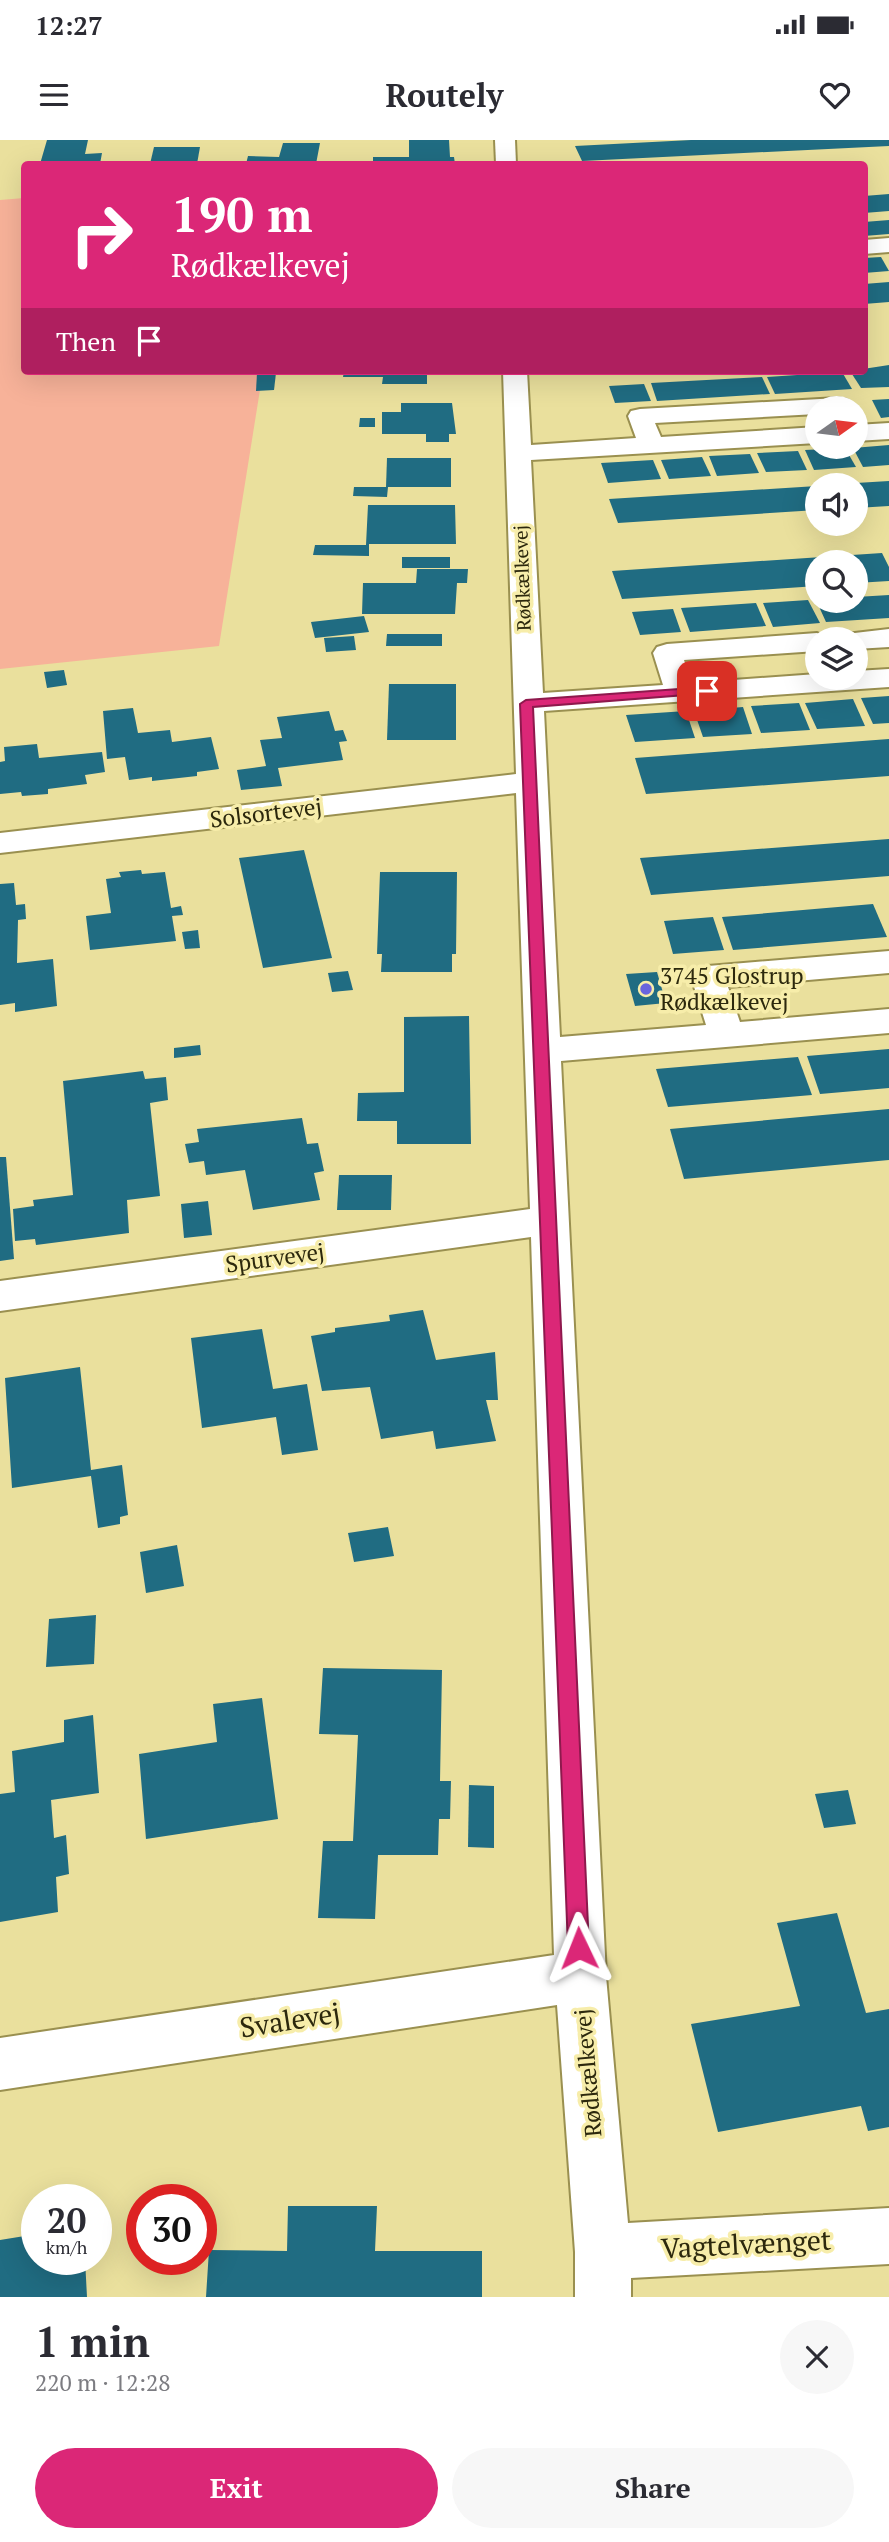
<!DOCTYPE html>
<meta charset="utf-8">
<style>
body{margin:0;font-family:"PT Serif",serif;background:#f7f7f7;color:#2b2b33;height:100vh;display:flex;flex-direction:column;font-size:26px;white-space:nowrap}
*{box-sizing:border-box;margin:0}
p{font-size:23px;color:#7c7c81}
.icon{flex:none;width:38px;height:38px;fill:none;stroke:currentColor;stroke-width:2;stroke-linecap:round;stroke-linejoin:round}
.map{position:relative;height:2157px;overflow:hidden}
.panel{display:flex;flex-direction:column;background:#fff;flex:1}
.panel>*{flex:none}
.banner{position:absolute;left:21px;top:21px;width:847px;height:214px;border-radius:7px;box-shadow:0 7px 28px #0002;background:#db2777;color:#fff;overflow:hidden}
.needle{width:46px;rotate:76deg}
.buttons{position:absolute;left:805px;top:256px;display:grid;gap:14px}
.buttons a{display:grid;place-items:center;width:63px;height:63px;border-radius:50%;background:#fff;box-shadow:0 7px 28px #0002;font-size:35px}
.speed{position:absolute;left:21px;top:2044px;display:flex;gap:14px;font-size:35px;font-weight:700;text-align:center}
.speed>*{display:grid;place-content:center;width:91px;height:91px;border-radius:50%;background:#fff;box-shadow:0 7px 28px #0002;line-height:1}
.speed small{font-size:18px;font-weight:400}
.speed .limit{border:10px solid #d22;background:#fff;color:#111}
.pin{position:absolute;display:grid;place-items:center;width:60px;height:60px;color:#fff;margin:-30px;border-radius:14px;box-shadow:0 4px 10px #0006}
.me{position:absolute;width:77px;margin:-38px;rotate:358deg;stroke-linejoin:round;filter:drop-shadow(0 0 5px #0008)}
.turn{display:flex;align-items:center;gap:24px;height:147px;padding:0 35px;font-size:32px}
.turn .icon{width:91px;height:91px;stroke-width:2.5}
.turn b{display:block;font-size:49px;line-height:60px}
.then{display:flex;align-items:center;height:66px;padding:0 35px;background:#0003;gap:14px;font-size:26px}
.round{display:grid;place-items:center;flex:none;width:74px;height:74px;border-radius:37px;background:#f7f7f7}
.head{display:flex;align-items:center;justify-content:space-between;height:119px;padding:0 35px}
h1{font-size:42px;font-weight:800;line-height:52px}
.primary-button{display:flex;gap:14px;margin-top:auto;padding:14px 35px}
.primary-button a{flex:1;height:80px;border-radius:42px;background:#db2777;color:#fff;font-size:28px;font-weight:800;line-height:80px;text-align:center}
.primary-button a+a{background:#f7f7f7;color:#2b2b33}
.status{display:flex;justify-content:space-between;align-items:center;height:49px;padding:0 35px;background:#fff;direction:ltr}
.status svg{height:19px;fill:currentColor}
header{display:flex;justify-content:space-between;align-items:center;height:91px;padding:0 35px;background:#fff;font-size:32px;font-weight:800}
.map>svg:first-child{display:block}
</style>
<div class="status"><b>12:27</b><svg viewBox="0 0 49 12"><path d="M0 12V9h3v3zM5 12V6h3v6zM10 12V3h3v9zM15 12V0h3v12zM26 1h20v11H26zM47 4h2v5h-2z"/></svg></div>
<header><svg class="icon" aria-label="menu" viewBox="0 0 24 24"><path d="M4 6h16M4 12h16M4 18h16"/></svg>Routely<svg class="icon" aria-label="heart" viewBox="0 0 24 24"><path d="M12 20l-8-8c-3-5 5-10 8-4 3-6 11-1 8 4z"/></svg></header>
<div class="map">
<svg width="889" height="2157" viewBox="0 0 889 2157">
<rect width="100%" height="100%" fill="#eae09d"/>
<polygon fill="#f7b299" points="24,58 24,231 263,231 219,506 0,529 0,60"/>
<g fill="#206c82">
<polygon points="47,0 88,0 85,14 102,13 100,24 40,24"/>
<polygon points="409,0 449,0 450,17 454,17 455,24 373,24 373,17 409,17"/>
<polygon points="691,0 889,0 889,6 582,21 575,6"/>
<polygon points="283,3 320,3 316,24 246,24 248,16 279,17"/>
<polygon points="154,7 200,7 197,24 150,24"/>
<polygon points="889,54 889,71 864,73 864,56"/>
<polygon points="889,80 889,94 864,96 864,82"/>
<polygon points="881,117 889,131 864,133 864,118"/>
<polygon points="889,142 889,162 864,164 864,144"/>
<polygon points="889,225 889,247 861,248 850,231"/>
<polygon points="344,231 427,231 427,244 382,244 383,237 343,237"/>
<polygon points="599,231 636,231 636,233 601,235"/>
<polygon points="842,232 852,249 775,254 767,237"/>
<polygon points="257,233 276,233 274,250 256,251"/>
<polygon points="762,237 770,254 657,261 651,243"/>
<polygon points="644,244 651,261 615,263 609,246"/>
<polygon points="889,259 889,277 881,278 872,260"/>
<polygon points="401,263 452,263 456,294 449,294 449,302 426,302 426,294 382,294 382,272 401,272"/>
<polygon points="360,278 375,278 375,287 359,287"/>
<polygon points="889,305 889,325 863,327 853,308"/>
<polygon points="845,308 856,327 814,330 805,310"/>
<polygon points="798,311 807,330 766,332 757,313"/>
<polygon points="750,314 759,333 717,336 709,316"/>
<polygon points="702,317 711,336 669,339 661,320"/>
<polygon points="387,318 451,318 451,347 386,347"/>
<polygon points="653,320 661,339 608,343 601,323"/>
<polygon points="889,341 889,366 856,368 856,343"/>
<polygon points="817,346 817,370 618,383 609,359"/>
<polygon points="354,347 388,347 387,357 353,356"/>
<polygon points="368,365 455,365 456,404 369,404 369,416 313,415 315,405 366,405"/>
<polygon points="882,413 889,427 889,441 856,443 856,422 817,422 817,446 622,459 612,431"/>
<rect x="402" y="417" width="48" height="11"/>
<polygon points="417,429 468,429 467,443 457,443 455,474 362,474 363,443 416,443"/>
<polygon points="889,455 889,478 826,482 816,460 856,460 856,457"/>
<polygon points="808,460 820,483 773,487 763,463"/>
<polygon points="756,463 766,486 690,492 681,468"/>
<polygon points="673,469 681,492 640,495 632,472"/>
<polygon points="364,476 369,492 315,498 311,482"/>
<polygon points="387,494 442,494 442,506 386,506"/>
<polygon points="354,496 356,510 326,512 324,498"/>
<polygon points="64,530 67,545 47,548 44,532"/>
<polygon points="389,544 456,544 456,600 387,600"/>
<polygon points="889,556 889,583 873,584 861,558"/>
<polygon points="853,559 865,586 817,589 805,563"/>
<polygon points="799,563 810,590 761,593 751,566"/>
<polygon points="743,567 752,594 703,597 694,571"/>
<polygon points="133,568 138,593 170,590 172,602 211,597 219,629 197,632 197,636 152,641 152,637 129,640 125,617 107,619 103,571"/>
<polygon points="329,571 335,591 343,590 347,601 339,602 343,620 278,628 282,646 241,650 237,630 266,626 260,600 282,598 277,577"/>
<polygon points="686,571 695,598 635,602 626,575"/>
<polygon points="889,599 889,636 646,654 635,618"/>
<polygon points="37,604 39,618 102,612 105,632 85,635 87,644 48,649 48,654 22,656 21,652 0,654 0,622 5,621 4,607"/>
<polygon points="889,699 889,736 651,755 640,718"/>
<polygon points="304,710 332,818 263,828 239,718"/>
<polygon points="141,730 142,734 165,732 171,768 181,766 183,775 172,776 176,801 90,810 86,776 111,773 106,739 121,737 119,732"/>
<polygon points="380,732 457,732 456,814 452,814 452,832 381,832 382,814 377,814"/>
<polygon points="14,743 16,765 25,764 26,779 18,780 17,823 53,819 57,866 15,872 15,863 0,865 0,744"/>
<polygon points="873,764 887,797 733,810 722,777"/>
<polygon points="713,777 724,810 673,814 664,781"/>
<polygon points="198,790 200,808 185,809 182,792"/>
<polygon points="348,831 353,850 332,852 328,833"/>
<polygon points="657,832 666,863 635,866 626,834"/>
<polygon points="469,876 471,1004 397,1004 397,981 357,981 358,953 404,952 404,877"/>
<polygon points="200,905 201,915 174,918 174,908"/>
<polygon points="889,909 889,948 820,954 807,916"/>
<polygon points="798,917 812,955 668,967 656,929"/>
<polygon points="143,931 145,939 166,937 168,960 150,963 160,1056 127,1060 129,1093 36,1105 35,1099 15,1101 13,1069 34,1066 33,1060 73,1055 63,941"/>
<polygon points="889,969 889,1020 684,1039 670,989"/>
<polygon points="302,978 307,1004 318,1003 324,1031 314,1033 320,1060 253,1070 245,1030 206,1035 204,1021 189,1023 185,1004 199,1002 197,989"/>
<polygon points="0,1017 6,1017 14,1119 0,1121"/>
<polygon points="339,1035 392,1035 391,1070 337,1070"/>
<polygon points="208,1061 212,1095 184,1098 181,1064"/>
<polygon points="423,1170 436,1220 495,1212 498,1260 486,1260 496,1301 436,1309 433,1291 381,1299 370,1247 322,1251 311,1196 335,1192 335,1188 390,1181 389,1175"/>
<polygon points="262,1189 273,1249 307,1244 318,1310 282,1315 276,1277 202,1288 191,1198"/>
<polygon points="80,1227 91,1330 122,1325 128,1375 120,1377 120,1384 98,1388 91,1336 12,1348 5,1238"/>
<polygon points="388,1387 394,1416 354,1422 348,1393"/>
<polygon points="177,1405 184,1446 146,1453 140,1412"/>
<polygon points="96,1475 94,1524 46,1527 49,1479"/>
<polygon points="323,1528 442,1530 440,1641 451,1641 450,1679 439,1679 438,1715 378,1715 375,1779 318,1778 323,1701 353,1701 358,1595 319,1594"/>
<polygon points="262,1558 278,1679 146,1699 139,1614 217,1602 213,1564"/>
<polygon points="93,1575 99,1653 51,1660 54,1698 66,1695 69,1734 56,1737 58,1772 0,1782 0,1654 15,1652 12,1611 64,1602 64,1580"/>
<polygon points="469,1645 494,1646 494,1708 468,1707"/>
<polygon points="848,1650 856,1684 824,1688 815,1654"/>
<polygon points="837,1773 866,1873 889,1869 889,1987 868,1991 861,1966 718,1992 691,1884 800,1866 777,1783"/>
<polygon points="288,2066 377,2066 375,2111 482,2111 482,2157 206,2157 209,2110 287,2111"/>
<polygon points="37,2094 37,2119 85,2119 87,2157 0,2157 0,2100"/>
</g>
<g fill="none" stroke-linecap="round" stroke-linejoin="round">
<defs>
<g id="street">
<polygon points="495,0 515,0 516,24 496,24"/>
<polygon points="889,98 889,112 864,114 864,100"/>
<polygon points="503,231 527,231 531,305 636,298 628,276 631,271 640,269 838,258 847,260 851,268 817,268 817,274 655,283 661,297 817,287 817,303 531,320 543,553 663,545 653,513 657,507 667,504 817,493 829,499 817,499 817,511 684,520 692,543 817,534 817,537 856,537 856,531 889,529 889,547 544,571 560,897 706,885 691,837 696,829 708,826 889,811 889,833 728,847 740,882 889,869 889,893 561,921 606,1836 628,2083 889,2068 889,2124 631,2138 631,2157 575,2157 575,2112 557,1865 0,1950 0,1898 554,1815 531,1097 0,1171 0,1141 530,1069 516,653 0,713 0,693 516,634"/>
<polygon points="889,283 889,299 856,301 856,285"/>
<polygon points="889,489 889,507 856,509 856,499 842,499 846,494"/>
</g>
</defs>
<use href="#street" stroke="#9a9050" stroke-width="4"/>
<use href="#street" fill="#fff" fill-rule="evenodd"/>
</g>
<polygon fill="#db2777" stroke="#8e194d" stroke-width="2" points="707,547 711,548 711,553 533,567 589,1808 586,1815 579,1818 571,1815 568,1808 520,564 526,560"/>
<circle fill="#6965de" stroke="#f7edaa" stroke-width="2.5" cx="646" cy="849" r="7"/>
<g text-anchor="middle" stroke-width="7" stroke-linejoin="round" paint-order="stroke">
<g font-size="19" fill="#2c280d" stroke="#f7edaa">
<text transform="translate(522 438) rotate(-92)" y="7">Rødkælkevej</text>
</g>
<g font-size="23" fill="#2c280d" stroke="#f7edaa">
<text transform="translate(266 673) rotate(-7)" y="8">Solsortevej</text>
<text transform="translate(275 1118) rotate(-8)" y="8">Spurvevej</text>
<text transform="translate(588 1933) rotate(-95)" y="8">Rødkælkevej</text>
</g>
<g font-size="23" fill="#2c280d" stroke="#f7edaa" text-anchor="start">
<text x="660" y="844">3745 Glostrup<tspan x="660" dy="26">Rødkælkevej</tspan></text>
</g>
<g font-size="28" fill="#2c280d" stroke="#f7edaa">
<text transform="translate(290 1880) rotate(-9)" y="10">Svalevej</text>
<text transform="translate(746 2104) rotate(-3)" y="10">Vagtelvænget</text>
</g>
</g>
</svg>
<div class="buttons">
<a><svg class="needle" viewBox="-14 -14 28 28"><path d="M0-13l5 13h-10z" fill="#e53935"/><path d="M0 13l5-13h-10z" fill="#7c7c81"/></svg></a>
<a><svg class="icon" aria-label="sound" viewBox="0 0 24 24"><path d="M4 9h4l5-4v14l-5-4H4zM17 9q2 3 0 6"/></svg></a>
<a><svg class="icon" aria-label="search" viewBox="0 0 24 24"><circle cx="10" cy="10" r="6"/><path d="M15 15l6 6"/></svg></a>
<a><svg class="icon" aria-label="layers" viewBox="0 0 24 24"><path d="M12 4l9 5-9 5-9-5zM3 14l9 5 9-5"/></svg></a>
</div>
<div class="speed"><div>20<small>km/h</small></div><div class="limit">30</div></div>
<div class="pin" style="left:707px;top:551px;background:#d93025"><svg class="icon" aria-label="arrive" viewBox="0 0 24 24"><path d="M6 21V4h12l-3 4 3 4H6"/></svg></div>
<svg class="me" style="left:579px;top:1808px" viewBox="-20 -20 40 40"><path d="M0-17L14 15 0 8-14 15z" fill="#db2777" stroke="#fff" stroke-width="4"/></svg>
<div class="banner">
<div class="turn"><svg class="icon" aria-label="right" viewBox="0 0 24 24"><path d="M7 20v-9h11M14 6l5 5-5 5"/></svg><div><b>190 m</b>Rødkælkevej</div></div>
<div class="then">Then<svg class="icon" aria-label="arrive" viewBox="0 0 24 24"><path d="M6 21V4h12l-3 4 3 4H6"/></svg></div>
</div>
</div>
<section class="panel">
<div class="head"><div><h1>1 min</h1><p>220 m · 12:28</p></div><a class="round"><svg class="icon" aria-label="close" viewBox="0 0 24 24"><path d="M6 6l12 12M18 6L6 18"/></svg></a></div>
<div class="primary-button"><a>Exit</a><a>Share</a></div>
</section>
